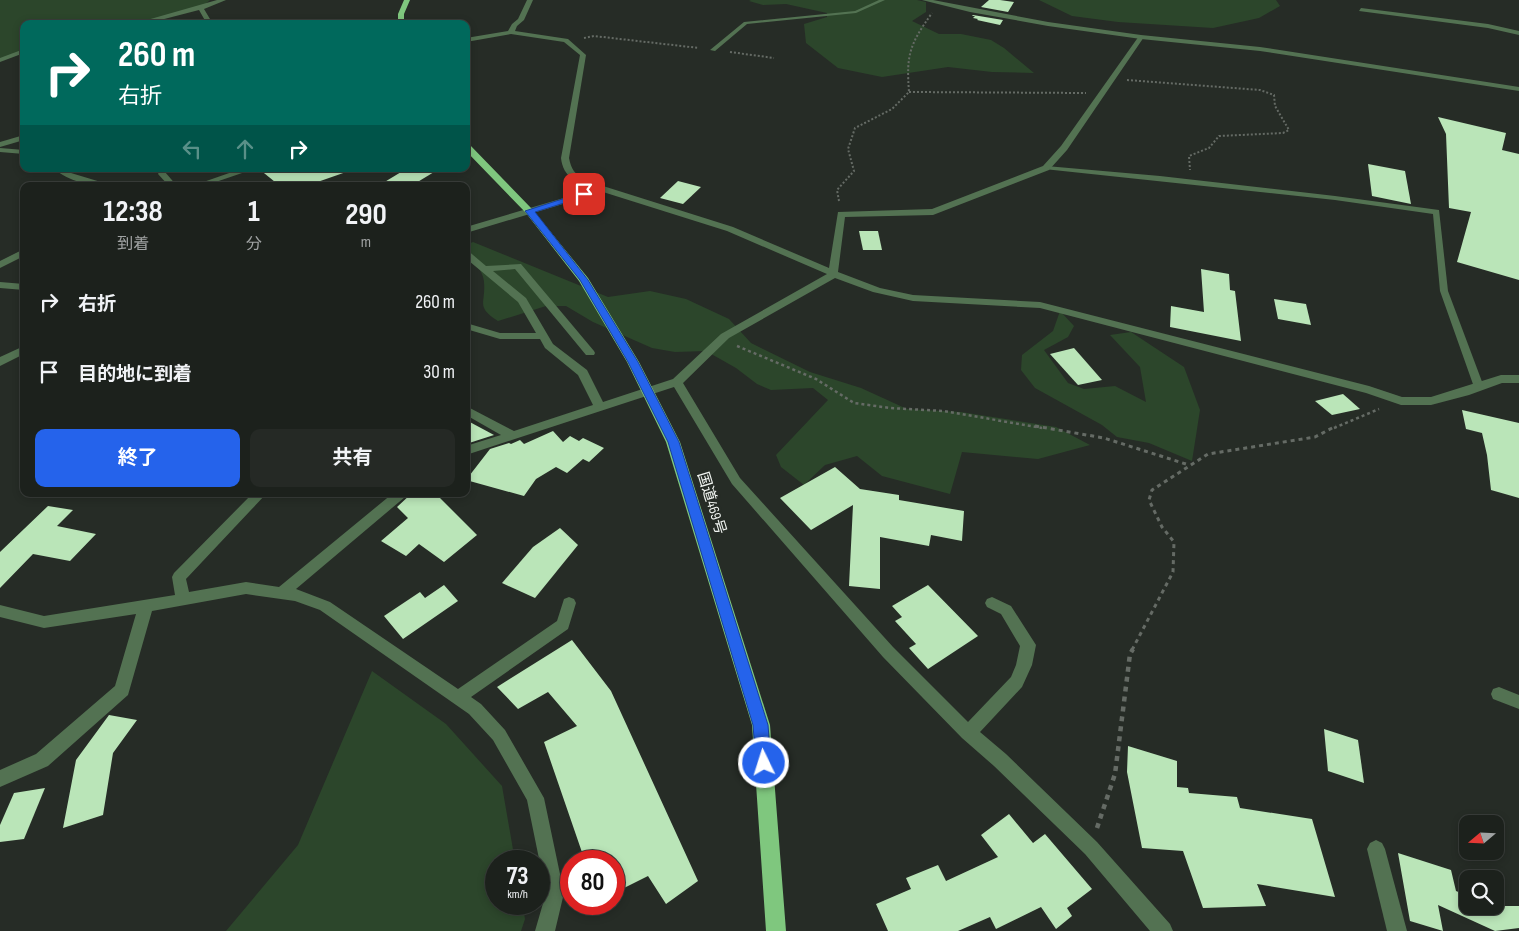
<!DOCTYPE html>
<html lang="ja">
<meta charset="utf-8">
<style>
body{margin:0;font-family:"Sofia Sans Condensed","Noto Sans JP",sans-serif;background:#252925;color:#f1f3f6;height:100vh;display:flex;flex-direction:column;font-size:19px;white-space:nowrap}
*{box-sizing:border-box;margin:0}
p{font-size:16px;color:#a0a3a3}
.icon{flex:none;width:28px;height:28px;fill:none;stroke:currentColor;stroke-width:2;stroke-linecap:round;stroke-linejoin:round}
.map{position:relative;flex:1;overflow:hidden}
.details{position:absolute;left:20px;top:182px;width:450px;height:315px;display:flex;flex-direction:column;background:#1c211c;border-radius:10px;box-shadow:0 2px 8px #0003,0 0 0 1px #3a3e3b}
.details>*{flex:none}
.banner{position:absolute;left:20px;top:20px;width:450px;height:152px;border-radius:10px;box-shadow:0 2px 8px #0003,0 0 0 1px #3a3e3b;background:#00695c;color:#fff;overflow:hidden}
.needle{width:32px;rotate:251deg}
.tools{position:absolute;left:1459px;top:815px;display:grid;gap:10px}
.tools a{display:grid;place-items:center;width:45px;height:45px;border-radius:10px;background:#1c211c;box-shadow:0 2px 8px #0003,0 0 0 1px #3a3e3b;font-size:25px}
.speed{position:absolute;left:485px;top:850px;display:flex;gap:10px;font-size:25px;font-weight:700;text-align:center}
.speed>*{display:grid;place-content:center;width:65px;height:65px;border-radius:50%;background:#1c211c;box-shadow:0 2px 8px #0003,0 0 0 1px #3a3e3b;line-height:1}
.speed small{font-size:12px;font-weight:400}
.speed .limit{border:8px solid #d22;background:#fff;color:#111}
.pin{position:absolute;display:grid;place-items:center;width:42px;height:42px;color:#fff;margin:-21px;border-radius:10px;box-shadow:0 2px 8px #0006}
.me{position:absolute;width:55px;margin:-28px;rotate:356deg;stroke-linejoin:round;filter:drop-shadow(0 0 4px #0008)}
.turn{display:flex;align-items:center;gap:18px;height:105px;padding:0 15px;font-size:22px}
.turn .icon{width:65px;height:65px;stroke-width:2.5}
.turn b{display:block;font-size:35px;line-height:42px}
.lanes{display:flex;align-items:center;height:48px;padding:0 15px;background:#0003;justify-content:center;gap:25px;direction:ltr}
.lanes .off{opacity:.35}
.eta{display:flex;justify-content:space-evenly;align-items:center;height:85px;text-align:center}
.eta b{font-size:30px;font-weight:700;line-height:35px}
.action{display:flex;gap:10px;margin-top:auto;padding:10px 15px}
.action a{flex:1;height:58px;border-radius:10px;background:#2563eb;color:#fff;font-size:20px;font-weight:700;line-height:58px;text-align:center}
.action a+a{background:#252925;color:#f1f3f6}
ul{padding:0;list-style:none}
li{display:flex;align-items:center;gap:15px;height:70px;padding:0 15px}
li div{flex:1}
li b{display:block;font-size:19px}
li em{font-style:normal}
.map>svg:first-child{display:block}
</style>
<div class="map">
<svg width="1519" height="931" viewBox="0 0 1519 931">
<rect width="100%" height="100%" fill="#262c26"/>
<g fill="#2c462b">
<polygon points="0,0 210,0 201,8 131,24 24,24 24,52 0,61"/>
<polygon points="751,0 917,0 926,2 926,12 912,21 939,34 961,34 991,40 1004,48 1034,73 992,72 948,67 882,77 838,68 806,43 804,24 827,17 827,13 786,4 763,5 749,1"/>
<polygon points="1039,0 1276,0 1280,6 1259,18 1213,28 1118,22 1072,16"/>
<path d="M473,242L608,297L650,291L686,299L729,319L751,343L810,372L861,388L907,409L961,412L1056,427L1090,445L1038,459L962,452L950,494L882,476L857,456L825,465L804,485L781,467L776,455L828,400L813,388L771,390L757,384L736,368L706,351L675,352L652,348L593,322L566,306H546L498,321C475,306 486,304 484,282C484,276 479,268 476,263L466,259V245Z"/>
<polygon points="1060,311 1074,326 1068,337 1044,350 1068,383 1084,389 1115,386 1146,402 1140,367 1110,335 1131,332 1184,367 1200,410 1192,461 1149,443 1117,437 1102,425 1035,388 1021,370 1022,355 1053,331"/>
<polygon points="372,671 446,724 502,786 515,861 496,861 496,904 522,904 525,919 521,931 226,931 298,845"/>
</g>
<g fill="#bae5b8">
<polygon points="989,0 1000,0 1014,2 1008,12 981,7"/>
<polygon points="973,15 1003,20 1000,25 977,20 978,19 973,18 975,16 972,16"/>
<polygon points="1438,117 1506,133 1502,150 1519,154 1519,280 1457,262 1471,212 1449,208 1446,134"/>
<polygon points="1368,164 1405,171 1411,204 1372,196"/>
<polygon points="259,169 348,169 349,171 306,186 280,186"/>
<polygon points="406,169 439,169 411,186 378,186"/>
<polygon points="678,181 701,187 683,204 660,198"/>
<polygon points="859,231 878,231 882,250 863,250"/>
<polygon points="1201,269 1229,274 1230,290 1235,291 1241,341 1170,327 1171,306 1204,312"/>
<polygon points="1274,299 1306,304 1311,325 1278,319"/>
<polygon points="1074,348 1102,380 1078,385 1050,354"/>
<polygon points="1343,394 1360,409 1332,415 1315,401"/>
<polygon points="1462,410 1519,423 1519,498 1491,490 1487,455 1482,433 1466,429"/>
<polygon points="466,420 494,435 466,444"/>
<polygon points="553,431 563,442 570,436 579,441 583,438 604,448 589,462 583,459 567,473 556,467 536,479 524,496 466,480 490,449 509,443 511,444 520,440 524,444"/>
<polygon points="835,467 860,489 899,495 899,500 964,511 962,541 931,535 929,546 880,537 880,589 849,586 853,505 811,530 780,498"/>
<polygon points="411,494 436,494 477,535 444,562 419,544 406,556 381,541 408,518 397,507"/>
<polygon points="48,506 73,510 57,526 96,534 70,561 33,554 0,588 0,552"/>
<polygon points="560,528 578,545 535,598 502,583 533,547"/>
<polygon points="444,585 458,601 403,639 384,616 420,592 425,598"/>
<polygon points="928,585 978,636 928,669 909,648 916,644 895,621 902,617 892,606"/>
<polygon points="572,640 611,691 698,881 666,904 648,876 614,893 614,861 585,861 544,742 577,726 548,692 518,709 497,687"/>
<polygon points="109,715 137,720 113,753 103,815 63,828 76,760"/>
<polygon points="1324,729 1358,740 1364,783 1328,771"/>
<polygon points="1128,746 1177,761 1177,787 1188,788 1189,793 1237,797 1240,808 1312,819 1335,897 1257,884 1266,906 1203,908 1183,851 1142,848 1127,772"/>
<polygon points="45,788 24,839 0,842 0,825 14,793"/>
<polygon points="1009,814 1033,843 1045,834 1092,889 1067,908 1072,916 1056,929 1041,907 996,929 990,917 958,931 888,931 876,904 911,889 906,878 938,865 946,881 998,857 981,835"/>
<polygon points="1398,853 1451,870 1456,891 1468,896 1468,906 1519,906 1519,928 1495,931 1438,905 1443,931 1410,921"/>
</g>
<g fill="none" stroke-linecap="round" stroke-linejoin="round">
<g stroke="#656b65" stroke-width="2" stroke-dasharray="2 2" stroke-linecap="butt">
<polyline points="584,38 594,36 699,48"/>
<polyline points="730,52 774,58"/>
<polyline points="1127,80 1260,90 1274,95 1275,106 1289,130 1283,133 1219,136 1209,148 1189,156 1190,170"/>
<polyline points="909,92 1086,93"/>
<path d="M839,201L837,190L854,171L848,149L855,128L892,109L909,92C906,54 910,44 932,13"/>
</g>
<g stroke="#656b65" stroke-width="2.5" stroke-dasharray="3 3" stroke-linecap="butt">
<polyline points="737,346 816,379 854,403 890,408 944,411 1042,428"/>
<polyline points="1334,428 1379,409"/>
</g>
<g stroke="#656b65" stroke-width="3" stroke-dasharray="4 4" stroke-linecap="butt">
<polyline points="1035,426 1104,438 1189,465"/>
<polyline points="1132,650 1173,572 1174,542 1162,527 1149,500 1152,490 1208,454 1315,437 1336,426"/>
</g>
<polyline stroke="#656b65" stroke-width="4.5" stroke-dasharray="5 5" stroke-linecap="butt" points="1097,828 1115,774 1130,654 1133,649"/>
<g fill="#537252" fill-rule="evenodd">
<polygon points="879,0 885,0 856,13 747,24 715,51 710,50 744,22 855,11"/>
<polygon points="1046,166 1160,176 1335,196 1439,210 1448,291 1484,387 1479,390 1474,387 1440,291 1433,214 1335,200 1044,169 1043,168"/>
</g>
<g fill="#537252" fill-rule="evenodd">
<polygon points="217,0 226,0 204,9 213,24 207,24 199,10 145,24 133,24"/>
<path d="M527,0H533L524,20L517,26L515,31L568,39L586,55L569,158C571,169 575,174 584,180L733,227L829,268L838,212L932,209L1043,166L1061,146L1139,36H1143L1144,37L1067,150L1049,170L933,215L845,217L838,272L880,288L913,295L1040,302L1369,386L1402,397H1431L1501,375H1519V383H1502L1469,395L1431,405H1401L1366,393L1040,308L913,301L873,292L835,278L729,338L683,383L740,478L893,647L968,722L1011,677L1016,665L1020,646L1001,614L987,607L985,603L987,599L992,597L1011,606L1036,645L1032,665L1022,687L980,732L1006,754L1097,842L1170,924L1173,931H1150L1085,854L994,766L962,738L883,657L732,484L674,387L466,455V446L501,435L466,415V406L514,431L593,405L578,375L545,348L540,339H500L466,329V323L500,333H536L518,302L469,261L466,258V249L486,266L521,264L594,351L595,353L594,355H586L515,269L493,271L526,298L553,344L587,370L603,402L673,379L721,334L827,274L727,231L603,192L466,233V227L594,189C577,184 563,177 561,158L580,55L564,42L511,34L466,42V38L508,31L512,24L518,19Z"/>
<polygon points="1361,8 1488,24 1519,31 1519,35 1488,28 1359,11"/>
<polygon points="24,49 24,53 0,62 0,58"/>
<polygon points="24,135 24,140 0,147 0,142"/>
<polygon points="0,148 24,150 24,154 0,152"/>
<path d="M55,169H64L71,173L114,186C96,187 68,182 55,169Z"/>
<polygon points="234,169 242,169 245,172 204,186 192,186 235,171"/>
<polygon points="159,172 165,172 177,186 169,186 158,174"/>
<polygon points="24,249 24,256 0,268 0,261"/>
<polygon points="0,282 24,284 24,290 0,288"/>
<polygon points="24,346 24,354 0,366 0,357"/>
<polygon points="252,494 266,494 186,579 189,592 246,582 279,587 392,494 406,494 405,497 296,589 330,602 458,689 557,621 564,599 569,597 574,599 576,603 568,629 471,697 481,704 505,730 544,798 564,893 555,931 535,931 546,893 527,800 493,740 469,714 320,610 295,601 246,594 152,611 128,695 48,766 0,787 0,770 36,754 115,686 136,614 44,628 0,617 0,605 44,616 175,595 172,577 174,573"/>
<polygon points="1499,687 1519,695 1519,709 1493,699 1491,694 1493,689"/>
<polygon points="1376,840 1382,843 1385,849 1407,931 1387,931 1367,849 1370,843"/>
</g>
<polygon fill="#537252" fill-rule="evenodd" points="922,0 933,0 1048,22 1141,35 1260,47 1519,87 1519,91 1260,51 1141,39 1048,26 970,12"/>
<g fill="#7fc77e" fill-rule="evenodd">
<polygon points="404,0 410,0 404,14 404,24 398,24 398,14"/>
<polygon points="466,143 469,144 532,209 588,278 639,362 680,442 770,725 786,931 766,931 752,725 666,442 627,362 579,281 526,213 466,151"/>
</g>
</g>
<polygon fill="#2563eb" stroke="#184099" points="584,192 587,193 587,196 535,212 588,280 638,362 679,442 768,725 771,763 769,768 764,770 758,768 756,763 753,725 668,442 628,362 580,280 525,211"/>
<g text-anchor="middle" stroke-width="5" stroke-linejoin="round" paint-order="stroke">
<g font-size="15" fill="#f1f5f1" stroke="#262c26">
<text transform="translate(712 503) rotate(73)" y="5">国道469号</text>
</g>
</g>
</svg>
<div class="tools">
<a><svg class="needle" viewBox="-14 -14 28 28"><path d="M0-13l5 13h-10z" fill="#e53935"/><path d="M0 13l5-13h-10z" fill="#a0a3a3"/></svg></a>
<a><svg class="icon" aria-label="search" viewBox="0 0 24 24"><circle cx="10" cy="10" r="6"/><path d="M15 15l6 6"/></svg></a>
</div>
<div class="speed"><div>73<small>km/h</small></div><div class="limit">80</div></div>
<div class="pin" style="left:584px;top:194px;background:#d93025"><svg class="icon" aria-label="arrive" viewBox="0 0 24 24"><path d="M6 21V4h12l-3 4 3 4H6"/></svg></div>
<svg class="me" style="left:764px;top:763px" viewBox="-20 -20 40 40"><circle r="17" fill="#2563eb" stroke="#fff" stroke-width="3"/><path d="M0-11L8 9 0 5-8 9z" fill="#fff"/></svg>
<div class="banner">
<div class="turn"><svg class="icon" aria-label="right" viewBox="0 0 24 24"><path d="M7 20v-9h11M14 6l5 5-5 5"/></svg><div><b>260 m</b>右折</div></div>
<div class="lanes"><svg class="icon off" aria-label="left" viewBox="0 0 24 24"><path d="M17 20v-9H6M10 6l-5 5 5 5"/></svg><svg class="icon off" aria-label="ahead" viewBox="0 0 24 24"><path d="M12 20V5M6 11l6-6 6 6"/></svg><svg class="icon" aria-label="right" viewBox="0 0 24 24"><path d="M7 20v-9h11M14 6l5 5-5 5"/></svg></div>
</div>
<section class="details">
<div class="eta">
<div><b>12:38</b><p>到着</p></div>
<div><b>1</b><p>分</p></div>
<div><b>290</b><p>m</p></div>
</div>
<ul>
<li><svg class="icon" aria-label="right" viewBox="0 0 24 24"><path d="M7 20v-9h11M14 6l5 5-5 5"/></svg><div><b>右折</b></div><em>260 m</em></li>
<li><svg class="icon" aria-label="arrive" viewBox="0 0 24 24"><path d="M6 21V4h12l-3 4 3 4H6"/></svg><div><b>目的地に到着</b></div><em>30 m</em></li>
</ul>
<div class="action"><a>終了</a><a>共有</a></div>
</section>
</div>
